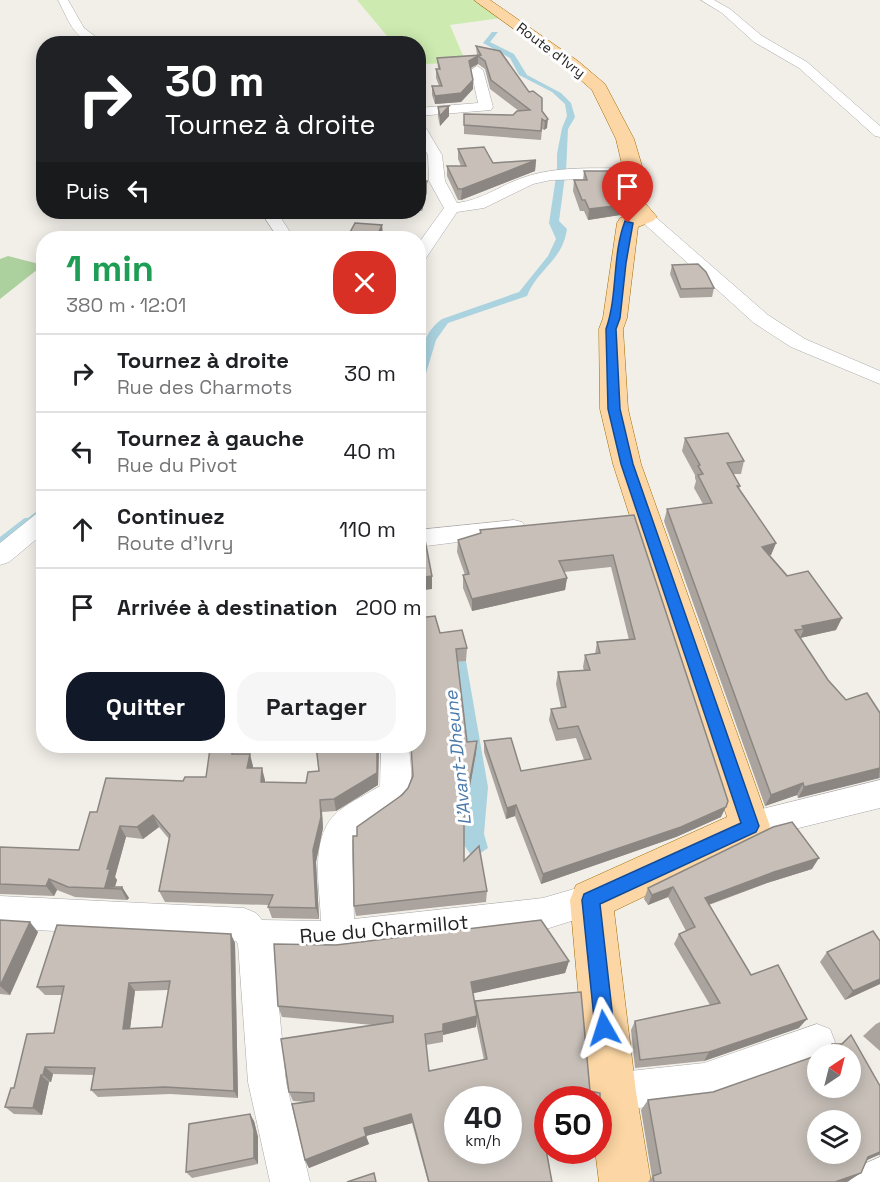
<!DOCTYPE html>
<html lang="fr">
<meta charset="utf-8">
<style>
body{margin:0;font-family:"Space Grotesk",sans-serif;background:#f6f6f6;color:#202124;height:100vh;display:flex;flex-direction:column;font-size:22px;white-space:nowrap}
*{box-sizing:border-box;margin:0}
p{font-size:20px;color:#757577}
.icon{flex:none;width:33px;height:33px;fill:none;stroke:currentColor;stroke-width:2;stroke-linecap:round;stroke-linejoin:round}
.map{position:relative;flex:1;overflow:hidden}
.drawer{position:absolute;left:36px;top:231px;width:390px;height:522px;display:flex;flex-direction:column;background:#fff;border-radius:24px;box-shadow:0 3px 15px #0003}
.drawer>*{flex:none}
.banner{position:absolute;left:36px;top:36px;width:390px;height:183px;border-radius:24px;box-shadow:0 3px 15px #0003;background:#202124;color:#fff;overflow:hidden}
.needle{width:39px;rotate:35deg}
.tools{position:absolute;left:807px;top:1044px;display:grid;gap:12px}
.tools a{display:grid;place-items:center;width:54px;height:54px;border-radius:50%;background:#fff;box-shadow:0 3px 15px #0003;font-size:30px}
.speed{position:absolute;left:444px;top:1086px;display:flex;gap:12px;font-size:30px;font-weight:700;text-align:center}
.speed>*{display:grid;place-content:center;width:78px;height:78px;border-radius:50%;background:#fff;box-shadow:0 3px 15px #0003;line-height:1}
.speed small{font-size:15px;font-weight:400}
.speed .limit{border:9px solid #d22;background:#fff;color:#111}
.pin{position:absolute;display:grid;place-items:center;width:51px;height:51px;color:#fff;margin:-62px -26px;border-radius:50% 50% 50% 0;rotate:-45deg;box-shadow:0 0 6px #0007}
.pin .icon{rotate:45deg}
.me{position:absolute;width:66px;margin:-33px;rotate:354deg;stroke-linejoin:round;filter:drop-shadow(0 0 4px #0008)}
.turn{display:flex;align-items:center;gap:21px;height:126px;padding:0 30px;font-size:27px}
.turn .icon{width:78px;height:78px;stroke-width:2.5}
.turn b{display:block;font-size:42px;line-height:51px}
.then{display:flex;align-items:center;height:57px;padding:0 30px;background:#0003;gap:12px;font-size:22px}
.round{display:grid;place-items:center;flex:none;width:63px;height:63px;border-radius:24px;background:#f6f6f6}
.overview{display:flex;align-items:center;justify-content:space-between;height:102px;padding:0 30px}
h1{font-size:36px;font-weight:700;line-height:45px;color:#1e9e55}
.cta{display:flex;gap:12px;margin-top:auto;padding:12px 30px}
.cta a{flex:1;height:69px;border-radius:24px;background:#111827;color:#fff;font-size:24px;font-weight:700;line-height:69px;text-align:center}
.cta a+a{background:#f6f6f6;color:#202124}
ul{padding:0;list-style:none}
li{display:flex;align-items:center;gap:18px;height:78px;padding:0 30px;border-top:2px solid #e0e0e0}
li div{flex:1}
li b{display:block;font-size:22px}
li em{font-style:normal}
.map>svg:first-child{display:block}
</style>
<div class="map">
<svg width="880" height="1182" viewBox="0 0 880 1182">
<rect width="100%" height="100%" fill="#f2efe9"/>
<polygon fill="#cdebb0" points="357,0 472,0 501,18 450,25 466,63 419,64 418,44 393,43"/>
<polygon fill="#add19e" points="8,256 43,265 0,299 0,259"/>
<g fill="#aad3df">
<polygon points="492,32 498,32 490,42 514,54 527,75 561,93 571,103 575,117 568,129 566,172 557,172 557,154 562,128 567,116 565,104 552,92 519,75 510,58 483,43"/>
<path d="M565,176L559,221L567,229C562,262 538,268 527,296L448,323L436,340L419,397C419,368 416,338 442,319L519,292L548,256L556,239L549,223L556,177Z"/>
<polygon points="466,661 488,787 484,834 488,848 473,858 464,845 452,662"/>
</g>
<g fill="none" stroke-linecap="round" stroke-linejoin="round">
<polyline stroke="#aad3df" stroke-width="5" points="24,524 44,509"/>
<polyline stroke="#aad3df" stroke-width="8" points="0,542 26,522"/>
<defs>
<g id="minor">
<path d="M58,0H68L84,28L105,44C75,44 70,23 58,0Z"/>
<polygon points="701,0 714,0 730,9 762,36 807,62 880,126 880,137 875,136 799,68 754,42 722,13"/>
<polygon points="477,66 483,70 493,107 491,110 418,116 418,108 478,103 471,70"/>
<path d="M418,122L423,123L442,155L445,181L457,203C482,200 499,186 522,178C557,165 598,169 634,168L642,173L634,178L551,180L533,184L484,208L457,212L424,261L418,262V244L444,208L429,181L428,155L418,139Z"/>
<polygon points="261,212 277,212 294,238 278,238"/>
<polygon points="646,212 652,214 768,315 805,339 880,371 880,384 791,347 754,323 640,220 638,217"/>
<polygon points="44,512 44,533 9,562 0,565 0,543 36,514"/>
<polygon points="514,520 522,522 526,528 522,534 418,547 418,530"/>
<path d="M381,746H409C410,760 413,779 410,793C406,810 365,825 352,841L354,919L543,898L591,884L603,889L608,900L603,911L543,930L338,955L274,954L286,1082L310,1182H270L248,1082L238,944L236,941L0,928V896L244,908L256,913L262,920L321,921C320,887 308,834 340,810C352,801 367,794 380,786Z"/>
<polygon points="880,780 880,808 750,840 739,836 734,826 739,816 750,812"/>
<polygon points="817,1024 830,1029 835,1042 830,1054 818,1054 817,1060 704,1101 611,1111 598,1106 598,1100 595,1100 592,1092 598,1079 611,1073 704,1063"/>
<polygon points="880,1157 880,1182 849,1182 855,1168"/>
</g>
<polygon id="major" points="474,0 490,0 578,61 605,84 634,139 644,173 645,203 657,217 653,221 638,227 627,318 623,329 628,409 641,464 770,826 764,839 614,911 636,1092 651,1182 599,1182 595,1150 598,1150 598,1100 588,1100 570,900 576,885 727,817 613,464 600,409 599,329 603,318 617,223 620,218 633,214 625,204 624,173 616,139 592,90 566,67"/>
</defs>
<use href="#minor" stroke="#a9a9a9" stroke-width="1"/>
<use href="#major" stroke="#a06b00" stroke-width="1"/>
<use href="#minor" fill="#fff" fill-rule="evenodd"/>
<use href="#major" fill="#fcd6a4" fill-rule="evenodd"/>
</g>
<g fill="#aba49e" fill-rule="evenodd">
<polygon points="476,46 542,111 547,128 544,130 542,129 541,140 464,134 464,114 513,115 519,111 490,89 485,69 478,64 471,68 473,89 461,102 435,104 432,95 432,86 439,86 436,78 436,69 438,69 437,58 477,55"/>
<polygon points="449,106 449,116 440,126 438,117 438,107"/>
<polygon points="458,149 493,163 536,160 535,171 461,200 458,200 447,176 447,166 461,166 458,159"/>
<polygon points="584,171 620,215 588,220 584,211 580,211 573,191 574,180 583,180"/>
<polygon points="418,181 427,181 427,192 422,211 418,211"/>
<polygon points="672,265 714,288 712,297 680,298 670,274"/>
<polygon points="685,438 744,461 741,474 734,474 740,486 739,489 776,543 771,555 770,555 836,630 800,638 828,680 846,700 880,713 880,778 798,798 797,795 765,806 664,521 667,509 703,504 694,488 696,481 695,478 695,475 682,451"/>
<polygon points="634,515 721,817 676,837 541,884 515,816 506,819 484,752 484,741 521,771 584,760 576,738 556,741 549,720 551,709 561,708 556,684 558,672 584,671 583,667 585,655 595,654 597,642 629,640 611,567 564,572 567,578 565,590 472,611 463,588 463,575 465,575 457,552 458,540 480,533 480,530"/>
<polygon points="440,633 467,648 466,661 457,662 467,742 477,741 476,753 464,821 464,861 487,891 486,902 356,916 354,906 357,836 408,788 412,776"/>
<polygon points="316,746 379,746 378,785 336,811 322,812 323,828 316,862 319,919 272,918 268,907 269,905 165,902 159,891 169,839 159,827 143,839 126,837 115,877 117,880 115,887 122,887 129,898 127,900 75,897 57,890 54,896 0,894 0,847 79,850 97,812 183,781 206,777 235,754 253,766 253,768 265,780 265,782 306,783 319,771"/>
<polygon points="812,869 767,883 709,905 751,975 799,1028 704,1061 635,1068 631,1030 635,1021 710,1005 674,944 679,934 686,931 668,897 648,905 644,899 648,888"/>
<polygon points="0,920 38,932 10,995 0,994"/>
<path d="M541,920L569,961L565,973L473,993L475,1004V1001L581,992L590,1091L600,1093V1126L598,1130V1100H548V1141H545L552,1182H428L412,1123L366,1136L369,1144L309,1168L305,1160L292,1104L306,1102L293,1101L289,1092L281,1039L373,1025L282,1017L278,1006L274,944L336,945ZM476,1022L484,1060L429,1071L426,1045L443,1042V1035L476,1027ZM458,1100H508V1150H458Z"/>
<polygon points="880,941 880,984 845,1000 820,962 827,952"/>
<path d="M235,943L238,1098L170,1094L98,1097L91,1090L94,1075L53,1074L51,1082H49L42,1115L14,1114L5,1107L14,1088L54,1033L63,995H45L37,987ZM168,990L162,1027L130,1028L135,991Z"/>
<polygon points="880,1022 880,1051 863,1036 876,1024"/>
<polygon points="851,1035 880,1086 880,1156 879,1155 867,1160 861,1173 846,1182 648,1182 652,1177 641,1110 648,1100 713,1092 824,1053 832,1044 841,1044"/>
<polygon points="254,1121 258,1137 258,1164 192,1178 186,1172"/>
</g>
<g fill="#8b8681">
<polygon points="478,56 478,64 469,69 469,61"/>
<polygon points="473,80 473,89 461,102 435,104 435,96"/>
<polygon points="449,106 449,116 440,126 440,116"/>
<polygon points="548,119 547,128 544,130 545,121"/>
<polygon points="536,160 535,171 461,200 462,189"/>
<polygon points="427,181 427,192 422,211 422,200"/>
<polygon points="622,205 620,215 588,220 589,209"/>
<polygon points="382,225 383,234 381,238 376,238"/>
<polygon points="776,543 771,555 757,559 762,547"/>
<polygon points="432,576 432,589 418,591 418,578"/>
<polygon points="567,578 565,590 472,611 472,599"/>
<polygon points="842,618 836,630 800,638 804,629 802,626"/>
<polygon points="477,741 476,753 463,823 464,812"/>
<polygon points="377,746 379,746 378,785 336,811 334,799"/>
<polygon points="250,754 253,766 251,781 247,768"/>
<polygon points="262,768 265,780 265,794 261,782"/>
<polygon points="880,768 879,778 798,798 804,787"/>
<polygon points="803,783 797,795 765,806 771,795"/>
<polygon points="320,800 322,812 323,828 316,862 319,919 316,908 313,850"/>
<polygon points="516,805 515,816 506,819 507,808"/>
<polygon points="726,807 721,817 676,837 541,884 543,874"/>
<polygon points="153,815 159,827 143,839 137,827"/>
<polygon points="120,826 126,837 115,877 117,880 114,889 105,887 107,869"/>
<polygon points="819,858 812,869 767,883 699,908 705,898 774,872"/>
<polygon points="49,879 57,890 54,896 46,886"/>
<polygon points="122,887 129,898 127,900 121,889"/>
<polygon points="673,887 668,897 648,905 652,895"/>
<polygon points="30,922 38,932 10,995 0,986"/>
<polygon points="231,934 235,943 238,1098 234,1091"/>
<polygon points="569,961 565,973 470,994 471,982"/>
<polygon points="880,979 880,984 845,1000 853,991"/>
<polygon points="129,983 135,991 129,1037 123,1029"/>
<polygon points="477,1016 476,1027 443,1035 443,1024"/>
<polygon points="807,1019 799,1028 704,1061 709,1052"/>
<polygon points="45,1067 53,1074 51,1082 43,1075"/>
<polygon points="41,1075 49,1082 42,1115 33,1108"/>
<polygon points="250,1114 254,1121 258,1137 258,1164 254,1158"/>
<polygon points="411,1114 412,1123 366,1136 369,1144 309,1168 305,1160 364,1128"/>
<polygon points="880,1152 880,1154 854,1166 868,1157"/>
<polygon points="861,1173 847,1182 835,1182"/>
</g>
<g fill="#c7bfb8" stroke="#8b8681" stroke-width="1.5" fill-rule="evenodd">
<polygon points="476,46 500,51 529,92 533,91 542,98 542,111 548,119 545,121 542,119 541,131 464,125 464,114 513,115 517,111 530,110 491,80 485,61 478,56 469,61 473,80 461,93 435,96 432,86 442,86 436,69 440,69 437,58 481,55"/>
<polygon points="449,106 440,116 438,107"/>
<polygon points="484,147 493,163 536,160 462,189 458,189 447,166 466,166 458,149"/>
<polygon points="584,171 608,171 622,205 589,209 585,200 582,200 574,180 587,180"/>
<polygon points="418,181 427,181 422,200 418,199"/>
<polygon points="355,223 382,225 376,238 347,238"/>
<polygon points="698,264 706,272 714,288 681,289 672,265"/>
<polygon points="728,433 744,461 727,463 740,486 737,486 776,543 762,547 787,576 808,571 842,618 802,626 804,629 795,630 828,680 846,700 867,693 880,713 880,768 804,787 803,783 771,795 667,509 712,503 698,475 703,474 698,466 700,465 685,438"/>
<polygon points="634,515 728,801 726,807 681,827 543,874 516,805 507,808 484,741 511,738 521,771 591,759 578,726 558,729 551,709 566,707 558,672 590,670 585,655 600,653 597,642 635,639 613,555 559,561 567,578 472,599 463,575 469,574 458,540 481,533 480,530"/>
<polygon points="424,535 432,576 418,578 418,536"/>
<polygon points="435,616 440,633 462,630 467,648 456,649 467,742 477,741 464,812 464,861 479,846 487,891 354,906 353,836 357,836 357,827 402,795 408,788 413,776 411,746 418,746 418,618"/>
<polygon points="316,746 377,746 377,773 334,799 320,800 321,817 313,850 316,908 268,907 273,895 159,891 170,835 153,815 137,827 120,826 107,869 110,869 105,887 122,887 121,889 68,887 49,879 46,886 0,884 0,847 79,850 90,812 97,812 106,778 183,781 185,777 206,777 210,749 233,749 232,754 250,754 247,768 262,768 261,782 306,783 308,772 319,771"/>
<polygon points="792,822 819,858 774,872 705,898 751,975 778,965 807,1019 709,1052 640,1060 635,1021 720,1003 679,934 695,927 673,887 652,895 648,888 773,827"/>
<polygon points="0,920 30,922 0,986"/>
<path d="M541,920L569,961L471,982L477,1016L443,1024V1031L425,1034L429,1071L487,1059L475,1001L581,992L590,1091L600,1093V1126H598V1100H548V1132L543,1133L552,1182H429L411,1114L364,1128L366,1136L305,1160L292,1104L314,1101V1093L289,1092L281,1039L393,1022V1016L278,1006L274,944L336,945ZM458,1100H508V1150H458Z"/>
<path d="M57,925L231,934L234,1091L165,1087L91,1090L95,1068L45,1067L43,1075H41L33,1108L5,1107L11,1088H14L27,1034L54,1033L64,986L37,987ZM170,981L162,1027L123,1029L129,983Z"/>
<polygon points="873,931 880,941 880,979 853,991 827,952"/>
<path d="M851,1035L880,1086V1152L868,1157L861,1173L835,1182H654L653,1176L661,1173L648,1100L713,1092L818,1055V1088H850V1054H819L830,1050L832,1044H842ZM818,1120H850V1154H818Z"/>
<polygon points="250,1114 254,1130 254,1158 186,1172 189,1124"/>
<polygon points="374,1173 376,1182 347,1182"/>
</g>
<path fill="#1a73e8" stroke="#114b97" stroke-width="1.5" d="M625,221L633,223L626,263L620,318L616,329L620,409L633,464L759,826L756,832L600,904L614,1028L611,1035L604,1038L597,1035L595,1028L582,900L584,894L741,823L621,464L608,409L606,329C618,295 612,255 625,221Z"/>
<g text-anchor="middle" stroke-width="6" stroke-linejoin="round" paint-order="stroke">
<g font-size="14" fill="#222" stroke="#fff">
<text transform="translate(551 50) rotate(37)" y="5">Route d'Ivry</text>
</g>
<g font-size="18" font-style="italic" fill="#4a7aab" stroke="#fff">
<text transform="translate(458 758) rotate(-96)" y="6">L'Avant-Dheune</text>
</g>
<g font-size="20" fill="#222" stroke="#fff">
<text transform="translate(384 929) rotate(-5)" y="7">Rue du Charmillot</text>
</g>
</g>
</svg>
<div class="tools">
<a><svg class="needle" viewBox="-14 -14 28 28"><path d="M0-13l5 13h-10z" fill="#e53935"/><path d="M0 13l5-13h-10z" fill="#757577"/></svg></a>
<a><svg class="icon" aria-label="layers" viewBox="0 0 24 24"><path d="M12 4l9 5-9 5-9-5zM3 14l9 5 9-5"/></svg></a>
</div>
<div class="speed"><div>40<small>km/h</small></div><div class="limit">50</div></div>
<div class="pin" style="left:628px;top:223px;background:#d93025"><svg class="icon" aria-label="arrive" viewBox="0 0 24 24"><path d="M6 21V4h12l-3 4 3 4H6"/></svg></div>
<svg class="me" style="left:604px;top:1028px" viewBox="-20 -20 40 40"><path d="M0-17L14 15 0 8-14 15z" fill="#1a73e8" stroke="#fff" stroke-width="4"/></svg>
<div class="banner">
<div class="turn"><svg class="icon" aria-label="right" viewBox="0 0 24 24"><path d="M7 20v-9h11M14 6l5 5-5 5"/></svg><div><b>30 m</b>Tournez à droite</div></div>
<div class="then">Puis<svg class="icon" aria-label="left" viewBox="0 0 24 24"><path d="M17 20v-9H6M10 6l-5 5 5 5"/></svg></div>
</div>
<section class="drawer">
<div class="overview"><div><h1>1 min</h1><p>380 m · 12:01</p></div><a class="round" style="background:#d93025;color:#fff"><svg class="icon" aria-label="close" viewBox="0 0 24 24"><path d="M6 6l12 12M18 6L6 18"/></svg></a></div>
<ul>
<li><svg class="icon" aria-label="right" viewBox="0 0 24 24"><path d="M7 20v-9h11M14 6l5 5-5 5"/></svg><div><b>Tournez à droite</b><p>Rue des Charmots</p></div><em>30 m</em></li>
<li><svg class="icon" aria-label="left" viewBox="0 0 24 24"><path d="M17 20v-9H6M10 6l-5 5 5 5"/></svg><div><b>Tournez à gauche</b><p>Rue du Pivot</p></div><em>40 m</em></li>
<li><svg class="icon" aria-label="ahead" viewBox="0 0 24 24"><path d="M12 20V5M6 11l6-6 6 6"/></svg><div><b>Continuez</b><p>Route d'Ivry</p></div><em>110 m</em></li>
<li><svg class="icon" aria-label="arrive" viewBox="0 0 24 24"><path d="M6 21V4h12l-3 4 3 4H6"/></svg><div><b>Arrivée à destination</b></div><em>200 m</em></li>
</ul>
<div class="cta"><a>Quitter</a><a>Partager</a></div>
</section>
</div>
